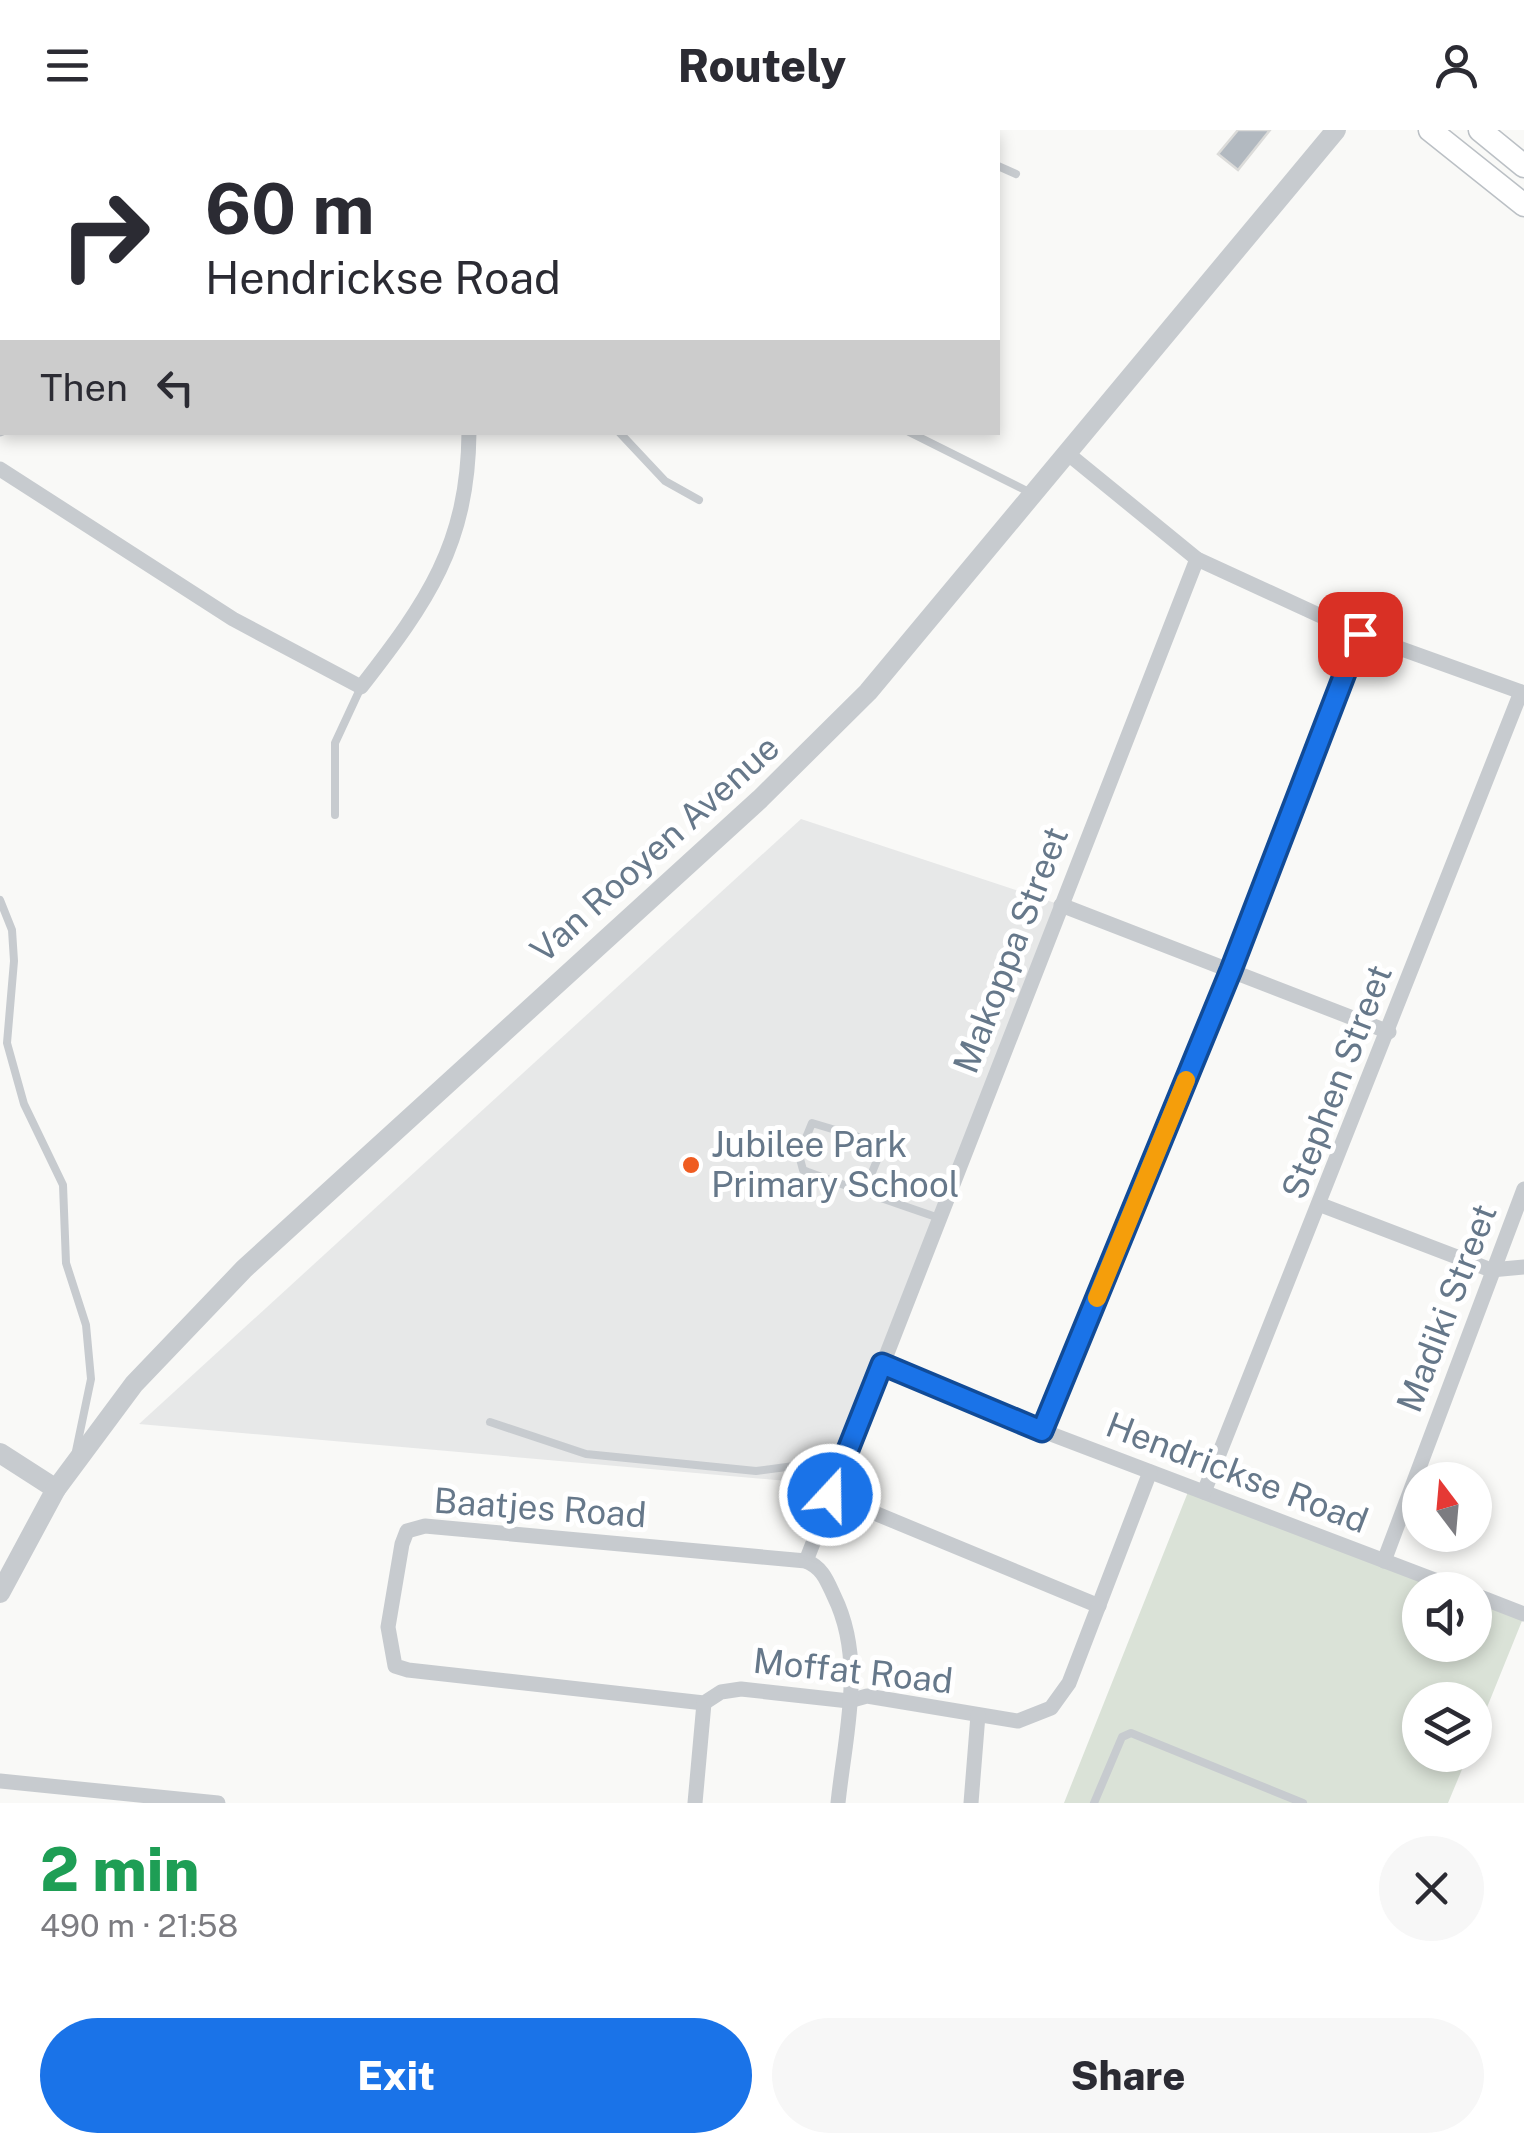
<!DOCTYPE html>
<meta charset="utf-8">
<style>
body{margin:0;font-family:"Public Sans",sans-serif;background:#f7f7f7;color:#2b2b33;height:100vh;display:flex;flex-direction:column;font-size:38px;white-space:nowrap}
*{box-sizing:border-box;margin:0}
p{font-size:32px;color:#7c7c81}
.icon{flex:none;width:55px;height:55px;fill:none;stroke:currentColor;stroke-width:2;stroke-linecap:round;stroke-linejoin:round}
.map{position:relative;height:1673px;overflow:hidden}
.drawer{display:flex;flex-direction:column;background:#fff;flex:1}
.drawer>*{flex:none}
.top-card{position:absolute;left:0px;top:0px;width:1000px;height:305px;box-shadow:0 5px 15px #0003;background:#fff;color:#2b2b33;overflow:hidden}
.needle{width:65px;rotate:344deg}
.controls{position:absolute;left:1402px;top:1332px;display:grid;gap:20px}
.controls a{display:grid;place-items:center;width:90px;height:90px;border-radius:50%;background:#fff;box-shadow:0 5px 15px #0003;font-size:50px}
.pin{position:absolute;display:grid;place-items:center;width:85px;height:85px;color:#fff;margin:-42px;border-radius:20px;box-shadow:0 5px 15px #0006}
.me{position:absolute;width:110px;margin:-55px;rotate:21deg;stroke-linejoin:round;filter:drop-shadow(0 0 8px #0008)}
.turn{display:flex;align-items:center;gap:35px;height:210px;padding:0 40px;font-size:45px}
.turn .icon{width:130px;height:130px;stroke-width:2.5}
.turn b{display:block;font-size:70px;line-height:85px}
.then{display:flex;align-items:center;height:95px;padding:0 40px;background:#0003;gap:20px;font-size:38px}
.round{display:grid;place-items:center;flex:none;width:105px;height:105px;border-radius:52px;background:#f7f7f7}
.headline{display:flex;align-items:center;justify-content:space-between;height:170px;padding:0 40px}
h1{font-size:60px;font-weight:800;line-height:75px;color:#1e9e55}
.primary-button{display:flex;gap:20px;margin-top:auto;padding:20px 40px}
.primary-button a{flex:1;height:115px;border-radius:60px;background:#1a73e8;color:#fff;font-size:40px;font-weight:800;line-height:115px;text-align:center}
.primary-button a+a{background:#f7f7f7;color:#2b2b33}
header{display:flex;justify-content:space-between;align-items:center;height:130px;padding:0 40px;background:#fff;font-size:45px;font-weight:800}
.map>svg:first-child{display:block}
</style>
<header><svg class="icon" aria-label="menu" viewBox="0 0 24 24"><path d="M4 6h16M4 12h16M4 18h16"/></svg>Routely<svg class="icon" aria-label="person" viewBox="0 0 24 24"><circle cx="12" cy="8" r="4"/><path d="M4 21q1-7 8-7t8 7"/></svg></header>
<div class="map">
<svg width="1524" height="1673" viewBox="0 0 1524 1673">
<rect width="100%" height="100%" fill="#f9f9f7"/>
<polygon fill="#e7e8e8" points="801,689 1061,775 833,1355 139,1294"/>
<polygon fill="#dae2d7" points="1190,1357 1461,1460 1420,1460 1420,1515 1475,1515 1475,1465 1524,1486 1475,1607 1475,1570 1420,1570 1420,1625 1468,1625 1448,1673 1064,1673"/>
<polygon fill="#b2b9c0" stroke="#dbdbd9" stroke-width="2.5" points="1238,0 1270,0 1238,40 1218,24"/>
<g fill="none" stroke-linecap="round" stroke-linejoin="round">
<defs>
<g id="secondary">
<polyline points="1430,0 1524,75"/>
<polyline points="1480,0 1524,36"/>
</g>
</defs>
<use href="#secondary" stroke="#bbc0c5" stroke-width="25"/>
<g stroke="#c7cbcf" stroke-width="8">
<polyline points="906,0 913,2"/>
<polyline points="647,2 648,0"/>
<polyline points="998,36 1016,44"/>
<polyline points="619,302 665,351 699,370"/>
<polyline points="909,302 1029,362"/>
<polyline points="335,685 335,613 361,557"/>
<polyline points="0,770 12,800 14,831 7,913 24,974 63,1055 66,1133 86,1195 91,1249 76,1321"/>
<path d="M864,1062L880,1023L879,1013L812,993L799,1025L803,1040L808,1042C852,1058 895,1073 939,1088"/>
<polyline points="490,1292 586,1324 756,1341 794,1336 837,1348"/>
<polyline points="1094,1673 1122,1607 1131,1603 1303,1673"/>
</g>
<g stroke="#c7cbcf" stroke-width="15">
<polyline points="284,0 290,2"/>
<polyline points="258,2 259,0"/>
<polyline points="0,202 2,200"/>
<polyline points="0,299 2,296"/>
<polyline points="1067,323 1197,429 1360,504 1524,563"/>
<path d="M0,339L233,489L361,557C427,472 468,415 469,302"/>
<polyline points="1061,775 1389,902"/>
<polyline points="1321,1075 1491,1140 1524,1137"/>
<polyline points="882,1233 1043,1301 1461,1460"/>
<polyline points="1043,1301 1231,840 1360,504"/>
<polyline points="1204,1362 1521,562"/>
<polyline points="831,1365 1099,1476"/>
<polyline points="806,1431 425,1396 407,1401 402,1414 388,1497 395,1536 408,1540 704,1573 721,1562 741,1559 849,1571 867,1566 1018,1591 1051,1578 1069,1553 1150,1342"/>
<polyline points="1384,1431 1524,1059"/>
<polyline points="1475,1465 1524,1484"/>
<polyline points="0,1651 218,1673"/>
<polyline points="695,1673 704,1573"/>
<path d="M838,1673C845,1604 866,1531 834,1466C827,1451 823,1438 806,1431L1197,429"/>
<polyline points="971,1673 978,1585"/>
</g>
<g stroke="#c7cbcf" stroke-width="20">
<polyline points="0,1323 56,1359"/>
<polyline points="0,1463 56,1359 134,1254 244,1139 760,669 868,562 1336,0"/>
</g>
<use href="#secondary" stroke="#fff" stroke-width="22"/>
</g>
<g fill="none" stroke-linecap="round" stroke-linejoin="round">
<defs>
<polyline id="route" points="830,1365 882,1234 1042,1301 1231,840 1360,504"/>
</defs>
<use href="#route" stroke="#114b97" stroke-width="25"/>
<use href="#route" stroke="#1a73e8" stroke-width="18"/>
<polyline stroke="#f59e0b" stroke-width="18" points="1097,1168 1186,950"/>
</g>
<circle fill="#ef5c21" stroke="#fff" stroke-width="4" cx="691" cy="1035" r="10"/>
<g text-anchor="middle" stroke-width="10" stroke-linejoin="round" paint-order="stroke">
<g font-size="35" fill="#66788a" stroke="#fff">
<text transform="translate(655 719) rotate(-42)" y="12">Van Rooyen Avenue</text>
<text transform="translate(1011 820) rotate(-69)" y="12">Makoppa Street</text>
<text transform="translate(1337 952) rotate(-69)" y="12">Stephen Street</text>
<text transform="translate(1447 1178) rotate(-69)" y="12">Madiki Street</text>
<text transform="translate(1237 1343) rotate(21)" y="12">Hendrickse Road</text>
<text transform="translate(540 1378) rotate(4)" y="12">Baatjes Road</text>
<text transform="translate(853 1541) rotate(6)" y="12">Moffat Road</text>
</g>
<g font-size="35" fill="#66788a" stroke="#fff" text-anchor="start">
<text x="711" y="1027">Jubilee Park<tspan x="711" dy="40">Primary School</tspan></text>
</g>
</g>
</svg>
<div class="controls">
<a><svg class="needle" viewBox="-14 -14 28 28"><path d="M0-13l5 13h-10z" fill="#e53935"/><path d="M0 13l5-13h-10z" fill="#7c7c81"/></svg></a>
<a><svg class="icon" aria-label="sound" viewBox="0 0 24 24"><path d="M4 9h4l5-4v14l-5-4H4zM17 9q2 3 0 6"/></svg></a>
<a><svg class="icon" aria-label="layers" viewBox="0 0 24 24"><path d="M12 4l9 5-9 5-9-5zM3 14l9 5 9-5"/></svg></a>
</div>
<div class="pin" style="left:1360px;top:504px;background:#d93025"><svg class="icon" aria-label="arrive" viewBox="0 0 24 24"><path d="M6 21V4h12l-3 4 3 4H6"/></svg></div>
<svg class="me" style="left:830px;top:1365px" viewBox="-20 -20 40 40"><circle r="17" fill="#1a73e8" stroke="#fff" stroke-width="3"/><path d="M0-11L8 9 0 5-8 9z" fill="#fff"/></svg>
<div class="top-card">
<div class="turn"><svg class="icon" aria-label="right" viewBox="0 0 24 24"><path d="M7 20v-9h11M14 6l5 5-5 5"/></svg><div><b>60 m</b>Hendrickse Road</div></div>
<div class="then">Then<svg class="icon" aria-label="left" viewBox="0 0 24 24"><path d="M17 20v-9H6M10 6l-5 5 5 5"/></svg></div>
</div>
</div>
<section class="drawer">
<div class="headline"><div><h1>2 min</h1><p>490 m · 21:58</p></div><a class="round"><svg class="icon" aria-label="close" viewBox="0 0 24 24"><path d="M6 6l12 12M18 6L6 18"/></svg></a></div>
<div class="primary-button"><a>Exit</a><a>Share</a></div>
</section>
